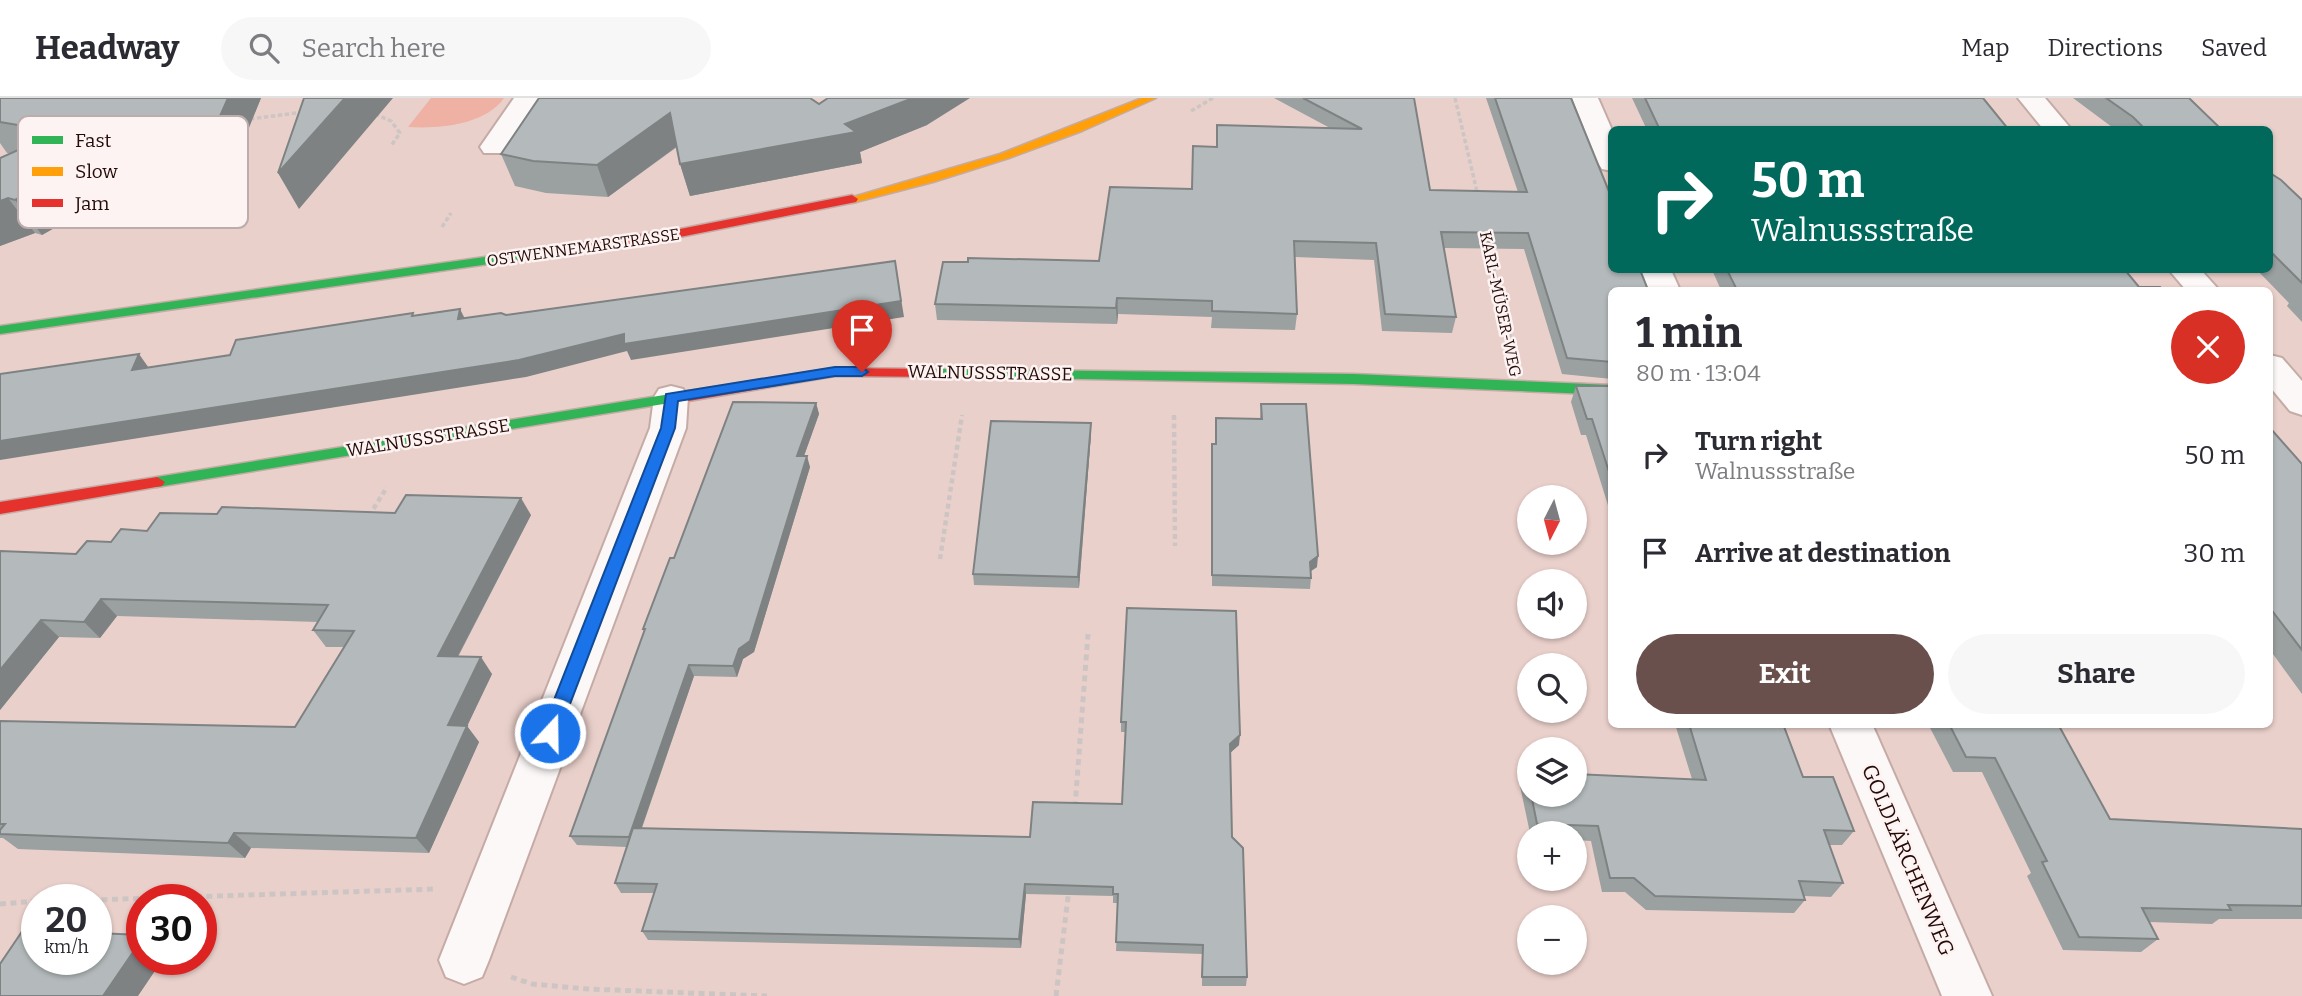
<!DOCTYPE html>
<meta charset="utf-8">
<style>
body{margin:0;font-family:Bitter,serif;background:#f7f7f7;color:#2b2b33;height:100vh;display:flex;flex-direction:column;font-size:26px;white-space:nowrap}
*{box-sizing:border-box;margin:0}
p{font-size:23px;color:#7c7c81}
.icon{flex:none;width:38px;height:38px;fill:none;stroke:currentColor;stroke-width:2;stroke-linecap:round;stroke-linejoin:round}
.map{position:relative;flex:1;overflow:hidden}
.drawer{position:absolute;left:1608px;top:189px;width:665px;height:441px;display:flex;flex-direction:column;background:#fff;border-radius:10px;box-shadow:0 2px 5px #0004}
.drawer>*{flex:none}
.top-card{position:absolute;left:1608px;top:28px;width:665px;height:147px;border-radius:10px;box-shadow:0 2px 5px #0004;background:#00695c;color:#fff;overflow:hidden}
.needle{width:46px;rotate:186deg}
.fabs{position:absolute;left:1517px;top:387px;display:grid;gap:14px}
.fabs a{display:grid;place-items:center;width:70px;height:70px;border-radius:50%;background:#fff;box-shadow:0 2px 5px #0004;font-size:35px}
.speed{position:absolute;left:21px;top:786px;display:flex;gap:14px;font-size:35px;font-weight:700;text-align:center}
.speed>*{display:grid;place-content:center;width:91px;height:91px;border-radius:50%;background:#fff;box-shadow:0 2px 5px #0004;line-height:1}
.speed small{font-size:18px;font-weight:400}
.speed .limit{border:10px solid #d22;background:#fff;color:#111}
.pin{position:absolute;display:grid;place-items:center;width:60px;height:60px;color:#fff;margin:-72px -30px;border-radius:50% 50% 50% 0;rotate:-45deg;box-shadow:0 0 7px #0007}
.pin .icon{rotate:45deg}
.me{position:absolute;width:77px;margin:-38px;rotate:21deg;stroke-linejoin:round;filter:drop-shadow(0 0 5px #0008)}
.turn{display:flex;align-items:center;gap:24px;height:147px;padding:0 28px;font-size:32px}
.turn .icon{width:91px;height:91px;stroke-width:2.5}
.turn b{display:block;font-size:49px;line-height:60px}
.round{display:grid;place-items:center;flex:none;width:74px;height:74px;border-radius:37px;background:#f7f7f7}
.head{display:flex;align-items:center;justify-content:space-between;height:119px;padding:0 28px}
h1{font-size:42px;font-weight:700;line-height:52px}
.button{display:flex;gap:14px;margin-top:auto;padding:14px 28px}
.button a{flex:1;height:80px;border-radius:42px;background:#6a504c;color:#fff;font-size:28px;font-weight:700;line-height:80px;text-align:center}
.button a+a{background:#f7f7f7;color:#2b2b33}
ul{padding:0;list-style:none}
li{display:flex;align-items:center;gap:21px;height:98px;padding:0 28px}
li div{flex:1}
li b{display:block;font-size:26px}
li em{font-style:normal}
header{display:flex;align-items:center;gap:42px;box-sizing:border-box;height:98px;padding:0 35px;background:#fff;border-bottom:2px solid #e1e1e2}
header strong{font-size:33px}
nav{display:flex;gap:38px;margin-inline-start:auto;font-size:24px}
.search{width:490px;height:63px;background:#f7f7f7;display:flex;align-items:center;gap:18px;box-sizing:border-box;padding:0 24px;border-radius:38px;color:#7c7c81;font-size:26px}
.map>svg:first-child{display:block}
</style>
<header>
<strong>Headway</strong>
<div class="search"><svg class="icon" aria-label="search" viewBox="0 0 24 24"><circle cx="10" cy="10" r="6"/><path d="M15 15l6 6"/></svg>Search here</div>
<nav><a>Map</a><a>Directions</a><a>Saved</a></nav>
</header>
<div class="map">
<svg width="2302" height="898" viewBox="0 0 2302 898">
<rect width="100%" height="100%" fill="#ead0cb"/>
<path fill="#eeb1a4" d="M431,0H504C485,27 439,31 408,29Z"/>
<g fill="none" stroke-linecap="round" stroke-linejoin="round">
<defs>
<g id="street">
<polygon points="514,0 540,0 504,55 484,55 480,49"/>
<polygon points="1572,0 1598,0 1612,32 1612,73 1602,71 1598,65"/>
<polygon points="2018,0 2045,0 2072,32 2044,32"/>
<polygon points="1641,172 1671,172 1680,192 1649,192"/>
<polygon points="2169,172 2201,172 2219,192 2186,192"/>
<polygon points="2270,257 2282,260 2302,283 2302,317 2290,313 2270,289"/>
<polygon points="671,288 683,291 688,299 686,330 489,862 482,879 464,886 446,879 439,862 650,330 654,299 659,291"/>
<polygon points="1829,626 1872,626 1992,898 1942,898"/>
</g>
<g id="fast">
<polygon points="590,144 596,148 594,151 0,236 0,228"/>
<polygon points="934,271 1354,276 1612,287 1612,297 1354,286 929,278 927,275 929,272"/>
<polygon points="689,293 694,295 696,298 694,301 157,389 149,384 157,379"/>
</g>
<polygon id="slow" points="1142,0 1156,0 1082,33 1009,60 933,84 852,105 846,101 1000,56"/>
<g id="jam">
<polygon points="852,97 858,101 856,104 680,139 590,152 584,148 590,144 680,131"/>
<polygon points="835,270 934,271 941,275 934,279 835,278 689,303 682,298 689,293"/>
<polygon points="157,379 165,384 162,388 0,416 0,404"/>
</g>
</defs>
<use href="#street" stroke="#c5aba6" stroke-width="4"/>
<use href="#fast" stroke="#c5aba6" stroke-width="3"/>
<use href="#slow" stroke="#c5aba6" stroke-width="3"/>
<use href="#jam" stroke="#c5aba6" stroke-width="3"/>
<g stroke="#cdc5c4" stroke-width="3.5" stroke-dasharray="4.5 2.5" stroke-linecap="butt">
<polyline points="1455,0 1478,98"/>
<polyline points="1191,13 1213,0"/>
<polyline points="375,16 391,23 400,35 391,48"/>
<polyline points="250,21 304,14"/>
<polyline points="442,129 451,115"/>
<polyline points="1489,148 1509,237"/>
</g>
<g stroke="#cdc5c4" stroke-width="4.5" stroke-dasharray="5 3.5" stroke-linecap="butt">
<polyline points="1509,235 1512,248"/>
<polyline points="1174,317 1175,448"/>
<polyline points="369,418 387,389"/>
<polyline points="940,461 962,317"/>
</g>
<g stroke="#cdc5c4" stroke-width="5" stroke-dasharray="6 4.5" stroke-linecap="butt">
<polyline points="1075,709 1088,536"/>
<polyline points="91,802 436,791"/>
<polyline points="0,806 37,803"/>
<polyline points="511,879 532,886 588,891 767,898"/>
<polyline points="1056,898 1069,791"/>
</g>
<use href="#street" fill="#fcf8f7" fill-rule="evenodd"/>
<use href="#fast" fill="#30b455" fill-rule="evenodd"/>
<use href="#slow" fill="#ff9f0a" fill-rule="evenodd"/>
<use href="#jam" fill="#e5322d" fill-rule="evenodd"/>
</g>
<g fill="#9ba0a1">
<polygon points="0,0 261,0 226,86 201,87 177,95 173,92 132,99 91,114 90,119 63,125 42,137 35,135 0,148 0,60 10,55 7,55 0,45"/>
<polygon points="1274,0 1414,0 1430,92 1518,94 1486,0 1571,0 1612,192 1612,281 1562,276 1524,151 1444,150 1456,219 1452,235 1382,233 1374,162 1295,159 1297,216 1295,232 1211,230 1212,219 1118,216 1117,226 937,222 935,206 968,164 1099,163 1192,91 1217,49 1330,30"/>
<polygon points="1632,0 1983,0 2009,32 1647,32"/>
<polygon points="2073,0 2189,0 2222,32 2116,32"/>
<polygon points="819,6 927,27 860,54 862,65 690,98 680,66 677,49 608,99 546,95 515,88 501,56"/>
<polygon points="2270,75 2302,102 2302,224 2287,208 2289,205 2257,172 2270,172"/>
<polygon points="1712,172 2125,172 2139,189 2163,192 1721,192"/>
<polygon points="1576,288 1612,288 1612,420 1586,337 1581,337 1571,304"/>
<polygon points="816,305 819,316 804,358 810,369 754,554 743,561 737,579 694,578 642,730 1030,739 1122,706 1125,634 1121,634 1121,624 1239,647 1230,655 1232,739 1247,879 1246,888 1202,888 1202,856 1116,853 1118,805 1113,805 1113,798 1026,796 1021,850 648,842 642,833 654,795 621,795 615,785 627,749 577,747 570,738 644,534 643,531 674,460"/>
<polygon points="1261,306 1317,469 1311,473 1311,480 1310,491 1212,488 1212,346 1215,346 1216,320 1260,321"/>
<polygon points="1091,325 1091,336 1079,490 974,487 973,476"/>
<polygon points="2270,331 2302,366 2302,596 2270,552"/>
<polygon points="395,415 531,417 458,559 492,576 467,628 479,644 429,755 251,750 245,760 18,751 3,740 0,740 0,623 295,629 344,549 326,549 313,532 318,524 117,518 100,540 59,539 0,612 0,453 76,456 147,433 217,416"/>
<polygon points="1675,626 1783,626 1803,679 1854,733 1842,747 1829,747 1843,785 1831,799 1804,798 1805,802 1794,815 1646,812 1625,794 1602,794 1591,743 1575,742 1575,735 1530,735 1520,688 1526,673 1530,673 1530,696 1575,696 1692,681"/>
<polygon points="1928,626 2058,626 2110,721 2302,731 2302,821 2219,821 2212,826 2149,824 2158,841 2141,854 2063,852 2027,778 2031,775 1982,674 1953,674"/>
</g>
<g fill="#7e8283">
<polygon points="228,0 261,0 226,86 205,52"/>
<polygon points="345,0 393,0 299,111 278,75"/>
<polygon points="913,0 970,0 927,27 860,54 862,65 690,98 680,66"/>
<polygon points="670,15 680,46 608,99 597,67"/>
<polygon points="179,52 201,87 177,95 154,61"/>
<polygon points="150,58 173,92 132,99 91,114 90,119 63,125 42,137 15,102 37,90 108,65"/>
<polygon points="8,100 35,135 0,148 0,103"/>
<polygon points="895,163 904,219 631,262 627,253 526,279 0,362 0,343"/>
<polygon points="1117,200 1118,216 1117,226 1116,210"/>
<polygon points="460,211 468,227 458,221"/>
<polygon points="139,256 151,273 132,272"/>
<polygon points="816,305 819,316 800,369 797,358"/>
<polygon points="1091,325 1091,336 1079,490 1078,479"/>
<polygon points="807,358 810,369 754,554 743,561 737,579 733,568"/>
<polygon points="521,400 531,417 449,575 438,558"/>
<polygon points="1318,458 1317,469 1308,475 1310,464"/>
<polygon points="101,501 117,518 100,540 84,524"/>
<polygon points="41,522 59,539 0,612 0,572"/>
<polygon points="481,559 492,576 460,643 448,627"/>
<polygon points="689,567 694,578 635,749 629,739"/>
<polygon points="467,628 479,644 429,755 416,740"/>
<polygon points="1240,637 1239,647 1229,656 1230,646"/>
<polygon points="234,735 251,750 245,760 228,745"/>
<polygon points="1025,786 1026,796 1021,850 1019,841"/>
<polygon points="142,841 142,861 163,861 138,898 103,898"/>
</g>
<g fill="#b4babb" stroke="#7e8283" stroke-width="2">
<polygon points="0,0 228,0 205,52 179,52 154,61 150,58 108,65 66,80 65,84 37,90 15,102 8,100 0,103 0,60 59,34 0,24"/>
<polygon points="304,0 345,0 278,75"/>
<polygon points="539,0 810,0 819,6 828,0 913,0 845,26 856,34 680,66 670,15 597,67 533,63 501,56"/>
<polygon points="1303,0 1414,0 1430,92 1527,94 1495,0 1571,0 1610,96 1612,96 1612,172 1640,172 1648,192 1612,192 1612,232 1610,232 1612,238 1612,264 1567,260 1528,135 1441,134 1456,219 1385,216 1376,145 1294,143 1297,216 1212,213 1212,203 1117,200 1116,210 935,206 943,164 968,164 968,160 1099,163 1110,89 1192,91 1193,48 1217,49 1217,27 1362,31"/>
<polygon points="1645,0 1983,0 2009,32 1660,32"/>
<polygon points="2106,0 2189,0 2222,32 2146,32 2133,19"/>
<polygon points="2270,75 2281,82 2302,102 2302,185 2270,153"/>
<polygon points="895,163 901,203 624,246 624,236 519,262 0,343 0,276 139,256 132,272 230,257 236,242 413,215 412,218 460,211 458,221 501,215 506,217"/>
<polygon points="1727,172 2125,172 2139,189 2160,189 2163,192 1737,192"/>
<polygon points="1576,288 1612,288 1612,383 1592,321 1587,321"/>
<polygon points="733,304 816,305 797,358 807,358 750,543 739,551 733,568 689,567 629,739 570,738 645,531 643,531 670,460 674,460"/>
<polygon points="1261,306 1306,306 1318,458 1310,464 1311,480 1212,477 1212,346 1216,346 1216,320 1262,321"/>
<polygon points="991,323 1091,325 1078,479 973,476"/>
<polygon points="2270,331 2271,331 2302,366 2302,552 2270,510"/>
<polygon points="406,397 521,400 438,558 481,559 448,627 467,628 416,740 234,735 228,745 0,736 0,732 5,726 0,726 0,623 295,629 354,533 313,532 328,507 101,501 84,524 41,522 0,572 0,453 76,456 87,443 111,444 121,431 147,433 160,415 217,416 222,409 395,415"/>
<polygon points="1127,510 1236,513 1240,637 1230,646 1232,739 1243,750 1247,879 1202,879 1203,847 1116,844 1118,796 1113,796 1113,789 1025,786 1019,841 642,833 657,786 615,785 633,730 1030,739 1033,704 1122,706 1126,624 1121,624"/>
<polygon points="1689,626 1783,626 1803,679 1833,679 1854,733 1824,732 1843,785 1799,783 1805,802 1655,798 1634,780 1610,780 1598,728 1537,726 1531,696 1575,696 1575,676 1706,682"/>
<polygon points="1949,626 2058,626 2110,721 2302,731 2302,808 2228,807 2231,812 2142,810 2158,841 2079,839 2042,764 2047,763 1995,660 1966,659"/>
<polygon points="1526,673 1530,673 1530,690"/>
<polygon points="23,832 37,833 37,861 96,861 96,835 142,837 142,841 103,898 0,898 0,866"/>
</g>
<polygon fill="#1a73e8" stroke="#114b97" stroke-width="2" points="835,269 862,269 868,274 862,278 835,278 678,303 675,330 559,635 557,641 544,641 541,635 661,330 666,296"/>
<g text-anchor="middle" stroke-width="5" stroke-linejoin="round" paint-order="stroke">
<g font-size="16" fill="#250b07" stroke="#fcf3f2">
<text transform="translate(583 149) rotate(-8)" y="6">OSTWENNEMARSTRASSE</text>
<text transform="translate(1501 206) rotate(78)" y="6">KARL-MÜSER-WEG</text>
</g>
<g font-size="18" fill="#250b07" stroke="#fcf3f2">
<text transform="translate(990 275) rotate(1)" y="6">WALNUSSSTRASSE</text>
<text transform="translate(428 340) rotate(-9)" y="6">WALNUSSSTRASSE</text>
</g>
<g font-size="21" fill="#250b07" stroke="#fcf3f2">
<text transform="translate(1908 762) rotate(67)" y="7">GOLDLÄRCHENWEG</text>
</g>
</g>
<rect x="18" y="18" width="230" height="112" rx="10" fill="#fcf3f2" stroke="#bcadac" stroke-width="2"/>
<rect x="32" y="38" width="31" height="8" fill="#30b455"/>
<rect x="32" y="69" width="31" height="9" fill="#ff9f0a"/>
<rect x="32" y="101" width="31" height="8" fill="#e5322d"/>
<g font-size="19" fill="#250b07">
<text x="75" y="49">Fast</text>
<text x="75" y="80">Slow</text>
<text x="75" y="112">Jam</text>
</g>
</svg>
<div class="fabs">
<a><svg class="needle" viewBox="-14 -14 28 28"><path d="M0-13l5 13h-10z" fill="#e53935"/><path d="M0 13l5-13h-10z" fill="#7c7c81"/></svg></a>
<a><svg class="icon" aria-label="sound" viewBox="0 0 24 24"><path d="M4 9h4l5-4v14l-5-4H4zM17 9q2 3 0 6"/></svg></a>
<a><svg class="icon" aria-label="search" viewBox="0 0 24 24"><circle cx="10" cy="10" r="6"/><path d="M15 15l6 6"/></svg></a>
<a><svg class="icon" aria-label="layers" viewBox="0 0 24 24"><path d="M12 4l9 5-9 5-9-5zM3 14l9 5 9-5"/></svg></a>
<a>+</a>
<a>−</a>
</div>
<div class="speed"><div>20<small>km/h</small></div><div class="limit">30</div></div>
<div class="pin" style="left:862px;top:274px;background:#d93025"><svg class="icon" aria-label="arrive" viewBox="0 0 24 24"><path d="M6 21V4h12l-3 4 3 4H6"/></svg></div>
<svg class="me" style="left:550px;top:635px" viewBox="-20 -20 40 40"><circle r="17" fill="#1a73e8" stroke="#fff" stroke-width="3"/><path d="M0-11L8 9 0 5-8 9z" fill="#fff"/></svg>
<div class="top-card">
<div class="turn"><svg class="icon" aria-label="right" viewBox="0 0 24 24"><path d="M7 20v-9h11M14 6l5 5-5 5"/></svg><div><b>50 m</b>Walnussstraße</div></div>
</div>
<section class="drawer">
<div class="head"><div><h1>1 min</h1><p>80 m · 13:04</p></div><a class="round" style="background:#d93025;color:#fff"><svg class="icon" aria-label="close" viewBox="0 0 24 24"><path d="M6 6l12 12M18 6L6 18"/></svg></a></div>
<ul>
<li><svg class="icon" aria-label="right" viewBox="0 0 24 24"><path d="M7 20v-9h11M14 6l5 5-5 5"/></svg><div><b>Turn right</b><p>Walnussstraße</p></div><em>50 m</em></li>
<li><svg class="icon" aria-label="arrive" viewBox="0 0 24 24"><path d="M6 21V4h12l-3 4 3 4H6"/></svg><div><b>Arrive at destination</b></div><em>30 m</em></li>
</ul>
<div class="button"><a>Exit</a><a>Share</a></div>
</section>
</div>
